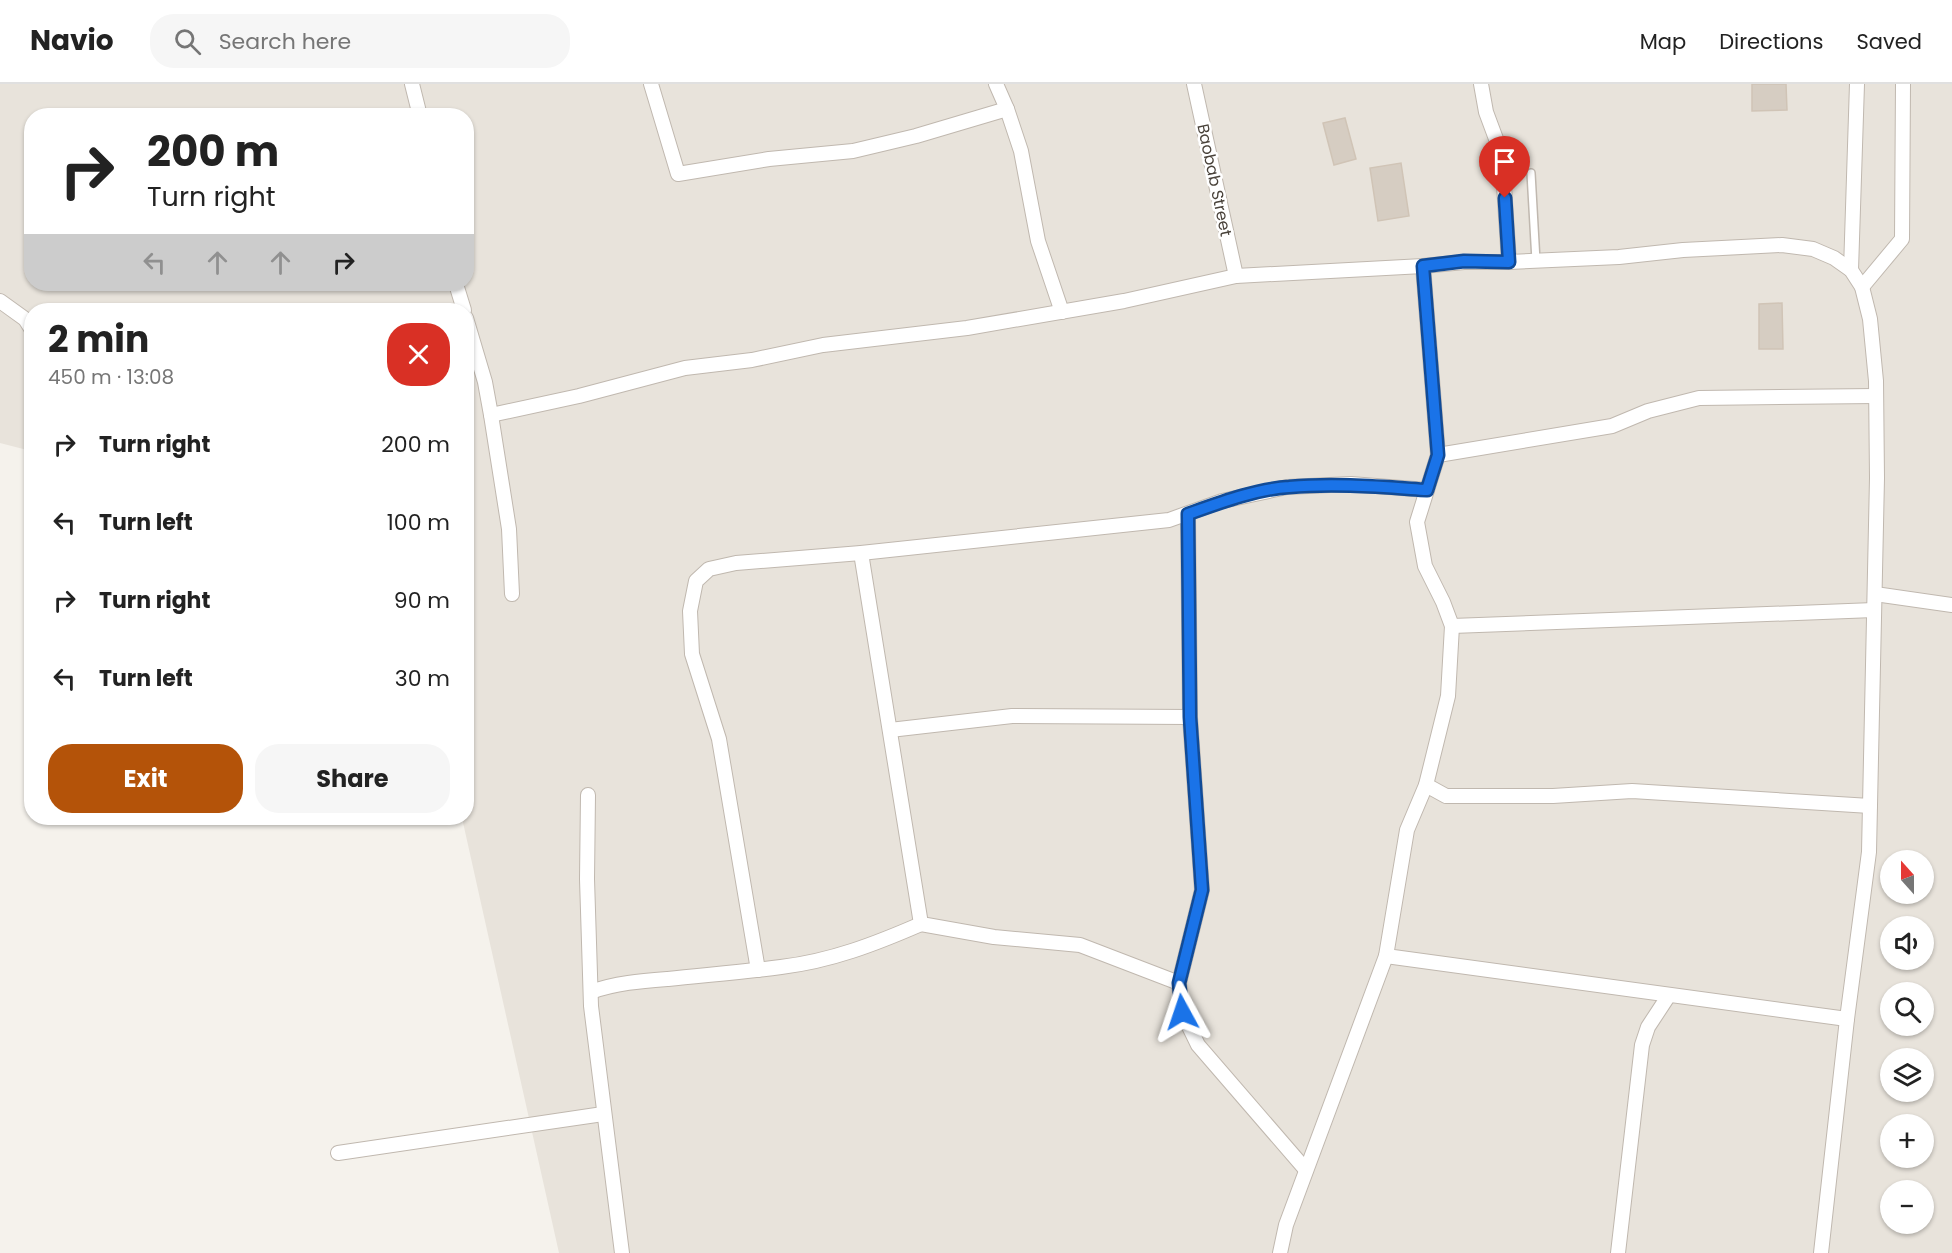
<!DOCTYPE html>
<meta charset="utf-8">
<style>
body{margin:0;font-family:Poppins,sans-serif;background:#f6f6f6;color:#222;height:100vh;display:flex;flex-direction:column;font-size:22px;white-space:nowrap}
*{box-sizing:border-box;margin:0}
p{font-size:20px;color:#767676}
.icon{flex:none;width:33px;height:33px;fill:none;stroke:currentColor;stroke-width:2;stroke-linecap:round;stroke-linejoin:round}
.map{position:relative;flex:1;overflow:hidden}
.sheet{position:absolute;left:24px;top:219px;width:450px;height:522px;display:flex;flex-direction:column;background:#fff;border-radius:24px;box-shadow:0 2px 4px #0004}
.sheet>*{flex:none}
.top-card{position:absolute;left:24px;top:24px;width:450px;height:183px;border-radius:24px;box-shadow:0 2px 4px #0004;background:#fff;color:#222;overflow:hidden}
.needle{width:39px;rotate:339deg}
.controls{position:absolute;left:1880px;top:766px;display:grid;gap:12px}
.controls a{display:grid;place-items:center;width:54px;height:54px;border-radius:50%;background:#fff;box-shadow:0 2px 4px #0004;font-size:30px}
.pin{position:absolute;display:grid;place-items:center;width:51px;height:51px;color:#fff;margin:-62px -26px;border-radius:50% 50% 50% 0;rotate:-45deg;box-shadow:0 0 6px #0007}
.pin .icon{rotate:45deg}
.me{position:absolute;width:66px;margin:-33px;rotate:355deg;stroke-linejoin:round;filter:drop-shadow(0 0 4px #0008)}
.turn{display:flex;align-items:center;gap:21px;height:126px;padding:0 24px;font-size:27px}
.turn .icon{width:78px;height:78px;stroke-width:2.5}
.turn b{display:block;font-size:42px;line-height:51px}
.lanes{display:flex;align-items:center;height:57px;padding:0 24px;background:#0003;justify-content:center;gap:30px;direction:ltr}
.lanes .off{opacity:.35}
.round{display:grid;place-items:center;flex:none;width:63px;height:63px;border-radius:24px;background:#f6f6f6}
.summary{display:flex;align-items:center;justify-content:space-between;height:102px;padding:0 24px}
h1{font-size:36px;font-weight:700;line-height:45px}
.cta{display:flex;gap:12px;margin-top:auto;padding:12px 24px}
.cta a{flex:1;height:69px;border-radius:24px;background:#b45309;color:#fff;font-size:24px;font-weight:700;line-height:69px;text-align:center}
.cta a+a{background:#f6f6f6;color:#222}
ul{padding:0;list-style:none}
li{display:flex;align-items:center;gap:18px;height:78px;padding:0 24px}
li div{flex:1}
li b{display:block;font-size:22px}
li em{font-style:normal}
header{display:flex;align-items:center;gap:36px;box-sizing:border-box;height:84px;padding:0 30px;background:#fff;border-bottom:2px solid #e0e0e0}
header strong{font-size:28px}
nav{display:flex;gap:33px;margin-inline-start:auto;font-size:21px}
.search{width:420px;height:54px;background:#f6f6f6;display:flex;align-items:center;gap:15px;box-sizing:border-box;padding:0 21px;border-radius:24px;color:#767676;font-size:22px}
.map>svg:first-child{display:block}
</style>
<header>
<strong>Navio</strong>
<div class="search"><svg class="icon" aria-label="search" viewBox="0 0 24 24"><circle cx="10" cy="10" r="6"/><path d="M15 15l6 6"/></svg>Search here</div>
<nav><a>Map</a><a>Directions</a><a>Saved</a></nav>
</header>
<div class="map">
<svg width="1952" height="1169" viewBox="0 0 1952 1169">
<rect width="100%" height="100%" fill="#f5f2ec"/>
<path fill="#e8e3db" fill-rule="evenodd" d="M0,0H1952V1169H559L462,734H466V226H32L31,367L0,359ZM32,32H466V200H32ZM1890,777H1923V810H1890ZM1890,843H1923V876H1890ZM1890,909H1923V942H1890ZM1890,975H1923V1008H1890ZM1890,1041H1923V1074H1890ZM1890,1107H1923V1140H1890Z"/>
<g fill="#d6cdc2" stroke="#d0c4b6" stroke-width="1.5">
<polygon points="1752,0 1786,0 1787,26 1752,27"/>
<polygon points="1345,34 1356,75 1334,81 1323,39"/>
<polygon points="1401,79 1409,132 1378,137 1370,84"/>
<polygon points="1782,219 1783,265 1759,265 1759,220"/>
</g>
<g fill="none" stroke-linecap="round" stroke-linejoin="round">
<defs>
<polyline id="service" points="1531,89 1536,177"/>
<g id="minor">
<polyline points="412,0 420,32"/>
<polyline points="651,0 678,90 769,75 853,67 916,52 1007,25"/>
<polyline points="996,0 1007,25 1021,67 1038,157 1062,228"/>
<polyline points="1194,0 1236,192"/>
<polyline points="1481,0 1486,28 1502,71 1509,178"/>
<polyline points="1423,182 1438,371 1417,438 1425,482 1443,518 1452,542 1448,612 1426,701 1407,746 1386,872 1847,935"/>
<polyline points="1851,186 1857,0"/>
<polyline points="456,200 464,226"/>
<polyline points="1862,203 1902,155 1903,0"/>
<polyline points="0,217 25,235 32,246"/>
<polyline points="466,234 485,298 491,331 509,445 512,510"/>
<polyline points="491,331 579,312 685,284 752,276 823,261 967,244 1124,217 1236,192 1423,182 1464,178 1509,178 1619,173 1683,166 1782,161 1813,165 1834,174 1851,186 1862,203 1870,235 1876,297 1877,394 1869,768 1847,935 1821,1169"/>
<polyline points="1438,371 1612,342 1648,327 1699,314 1876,312"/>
<polyline points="1188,431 1190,633 1202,806 1179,899 1182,928 1198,961 1306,1086"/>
<polyline points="861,469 921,840 994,853 1080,861 1179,899"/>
<polyline points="1875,510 1952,521"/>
<polyline points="1452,542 1874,526"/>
<polyline points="890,646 1012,632 1190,633"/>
<polyline points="1426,701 1446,712 1553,712 1632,707 1870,722"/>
<polyline points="588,711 587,795 591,922 622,1169"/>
<polyline points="758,886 719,655 692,570 690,527 696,497 709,485 736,479 861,469 1169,436 1222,417 1287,403 1351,400 1427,406"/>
<path d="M591,908C615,899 642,897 668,895C705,891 744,888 781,883C831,877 875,860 921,840"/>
<polyline points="338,1069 603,1030"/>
<polyline points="1280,1169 1286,1141 1386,872"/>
<polyline points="1618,1169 1642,961 1648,943 1669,911"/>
</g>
</defs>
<use href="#service" stroke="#c0b8af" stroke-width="10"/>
<use href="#minor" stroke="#c0b8af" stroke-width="16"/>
<use href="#service" stroke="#fff" stroke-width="7"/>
<use href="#minor" stroke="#fff" stroke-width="14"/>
</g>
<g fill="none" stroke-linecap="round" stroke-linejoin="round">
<defs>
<path id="route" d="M1182,928L1179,899L1202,806L1190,633L1188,430C1219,419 1256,405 1289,403C1336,399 1381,403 1427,406L1438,371L1423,182L1464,177L1509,178L1505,114"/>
</defs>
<use href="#route" stroke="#114b97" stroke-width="15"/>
<use href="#route" stroke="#1a73e8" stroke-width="10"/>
</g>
<g text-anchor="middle" stroke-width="5" stroke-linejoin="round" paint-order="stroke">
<g font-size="16" fill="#49423a" stroke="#fff">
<text transform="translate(1215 96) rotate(78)" y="6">Baobab Street</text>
</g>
</g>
</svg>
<div class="controls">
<a><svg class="needle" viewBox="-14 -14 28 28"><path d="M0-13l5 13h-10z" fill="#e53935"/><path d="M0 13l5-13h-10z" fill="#767676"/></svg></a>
<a><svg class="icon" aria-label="sound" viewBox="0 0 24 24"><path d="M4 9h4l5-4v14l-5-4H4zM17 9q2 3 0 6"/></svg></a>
<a><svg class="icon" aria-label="search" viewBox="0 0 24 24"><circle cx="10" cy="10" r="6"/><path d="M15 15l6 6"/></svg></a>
<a><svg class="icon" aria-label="layers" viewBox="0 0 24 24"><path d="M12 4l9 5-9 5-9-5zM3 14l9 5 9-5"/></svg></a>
<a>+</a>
<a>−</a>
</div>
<div class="pin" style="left:1505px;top:114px;background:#d93025"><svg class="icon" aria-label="arrive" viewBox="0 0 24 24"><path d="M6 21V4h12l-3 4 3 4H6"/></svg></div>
<svg class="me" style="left:1182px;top:928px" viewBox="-20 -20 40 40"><path d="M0-17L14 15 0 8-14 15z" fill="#1a73e8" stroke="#fff" stroke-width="4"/></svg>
<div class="top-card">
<div class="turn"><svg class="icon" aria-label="right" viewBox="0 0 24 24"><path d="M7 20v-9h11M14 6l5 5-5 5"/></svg><div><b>200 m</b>Turn right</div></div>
<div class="lanes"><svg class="icon off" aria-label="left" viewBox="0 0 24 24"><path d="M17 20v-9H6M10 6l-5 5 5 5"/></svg><svg class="icon off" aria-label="ahead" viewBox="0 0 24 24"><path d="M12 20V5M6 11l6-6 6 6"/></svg><svg class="icon off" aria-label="ahead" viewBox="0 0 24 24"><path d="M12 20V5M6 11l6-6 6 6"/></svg><svg class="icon" aria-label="right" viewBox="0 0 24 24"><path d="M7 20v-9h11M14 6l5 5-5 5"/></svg></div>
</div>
<section class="sheet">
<div class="summary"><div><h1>2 min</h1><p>450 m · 13:08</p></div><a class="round" style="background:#d93025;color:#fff"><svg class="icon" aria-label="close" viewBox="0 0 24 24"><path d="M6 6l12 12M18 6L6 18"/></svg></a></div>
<ul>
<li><svg class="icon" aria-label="right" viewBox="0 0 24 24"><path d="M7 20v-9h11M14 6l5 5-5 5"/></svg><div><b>Turn right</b></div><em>200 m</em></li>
<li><svg class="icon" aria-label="left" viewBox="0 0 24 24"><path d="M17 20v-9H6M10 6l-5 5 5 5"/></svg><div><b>Turn left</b></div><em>100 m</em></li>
<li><svg class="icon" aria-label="right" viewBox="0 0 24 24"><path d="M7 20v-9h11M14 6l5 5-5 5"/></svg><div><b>Turn right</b></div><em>90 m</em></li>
<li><svg class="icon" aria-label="left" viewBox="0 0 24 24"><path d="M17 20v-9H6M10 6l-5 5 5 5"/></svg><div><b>Turn left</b></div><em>30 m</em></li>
</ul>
<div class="cta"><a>Exit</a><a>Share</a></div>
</section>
</div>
